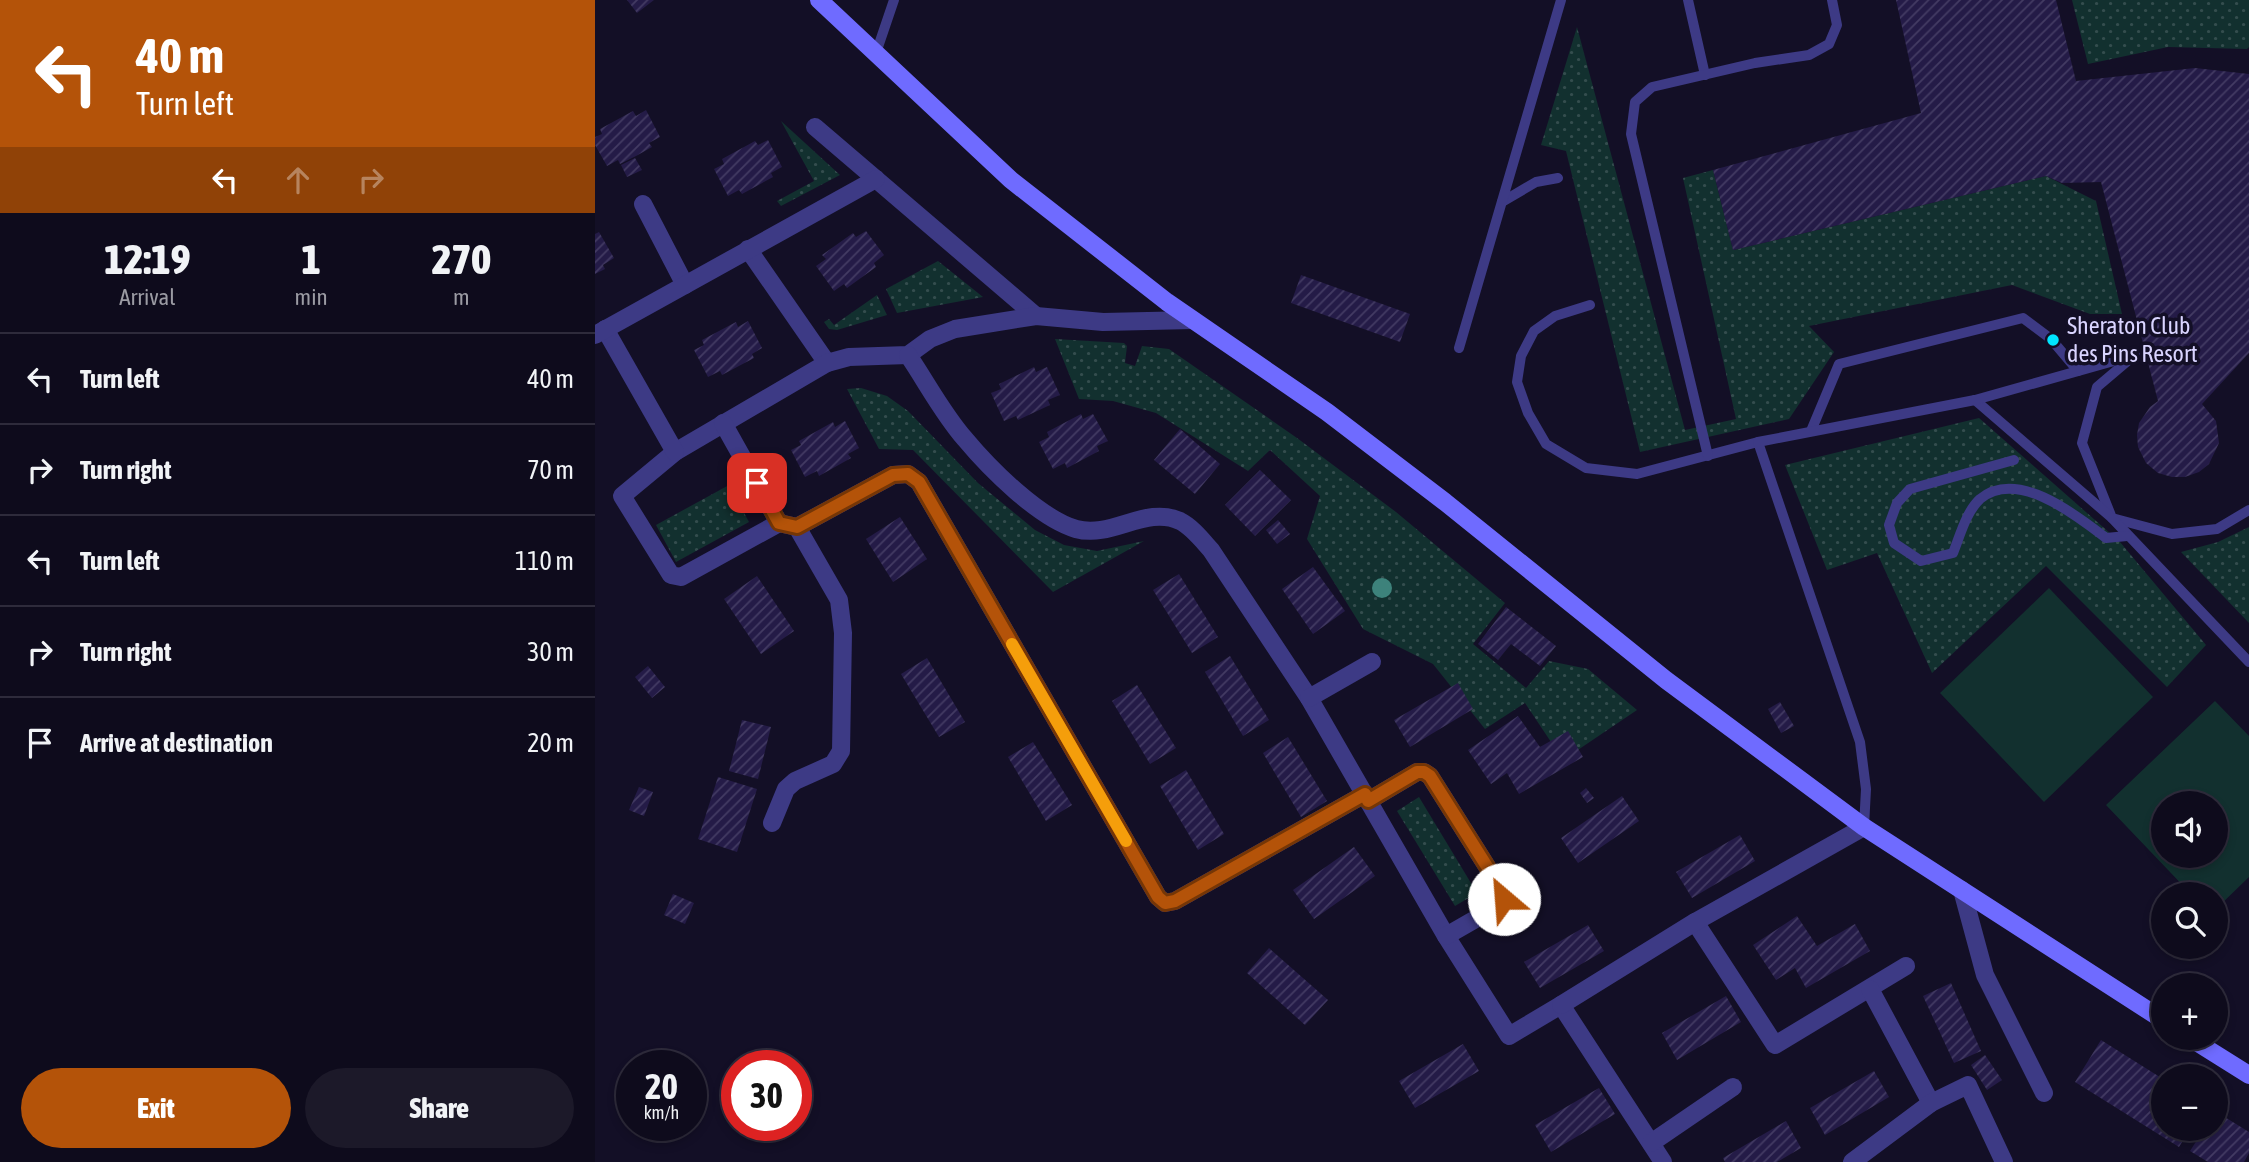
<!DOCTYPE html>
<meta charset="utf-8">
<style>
body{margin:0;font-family:"Asap Condensed",sans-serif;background:#1c1929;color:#f1f3f6;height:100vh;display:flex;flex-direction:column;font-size:26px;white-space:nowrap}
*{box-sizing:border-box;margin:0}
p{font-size:23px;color:#9b9ba3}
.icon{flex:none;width:38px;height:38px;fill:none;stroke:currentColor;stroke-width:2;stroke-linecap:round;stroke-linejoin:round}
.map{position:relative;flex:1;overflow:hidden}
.panel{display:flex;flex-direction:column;background:#0e0b1c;width:595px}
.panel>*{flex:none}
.banner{background:#b45309;color:#fff;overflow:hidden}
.fabs{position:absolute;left:1556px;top:791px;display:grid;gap:14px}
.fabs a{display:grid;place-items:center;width:77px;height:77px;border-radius:50%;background:#0e0b1c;box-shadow:0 4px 10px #0003,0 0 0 2px #2e2b3b;font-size:35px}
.speed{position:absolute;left:21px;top:1050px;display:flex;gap:14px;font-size:35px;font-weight:700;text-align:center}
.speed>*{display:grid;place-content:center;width:91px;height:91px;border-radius:50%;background:#0e0b1c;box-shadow:0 4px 10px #0003,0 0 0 2px #2e2b3b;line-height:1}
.speed small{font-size:18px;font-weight:400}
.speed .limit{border:10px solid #d22;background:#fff;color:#111}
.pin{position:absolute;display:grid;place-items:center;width:60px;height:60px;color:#fff;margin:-30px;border-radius:14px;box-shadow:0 4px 10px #0006}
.me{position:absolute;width:77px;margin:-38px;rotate:333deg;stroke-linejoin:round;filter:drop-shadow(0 0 5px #0008)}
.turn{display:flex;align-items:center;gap:24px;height:147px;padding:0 21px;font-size:32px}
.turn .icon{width:91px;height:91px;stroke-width:2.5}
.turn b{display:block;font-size:49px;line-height:60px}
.lanes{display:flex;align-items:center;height:66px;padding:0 21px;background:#0003;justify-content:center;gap:35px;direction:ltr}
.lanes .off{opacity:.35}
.eta{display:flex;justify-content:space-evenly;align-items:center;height:119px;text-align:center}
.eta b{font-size:42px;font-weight:800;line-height:49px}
.primary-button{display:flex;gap:14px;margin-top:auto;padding:14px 21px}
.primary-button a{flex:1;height:80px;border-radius:42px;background:#b45309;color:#fff;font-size:28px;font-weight:800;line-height:80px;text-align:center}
.primary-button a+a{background:#1c1929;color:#f1f3f6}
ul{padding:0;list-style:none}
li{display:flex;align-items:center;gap:21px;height:91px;padding:0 21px;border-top:2px solid #2e2b3b}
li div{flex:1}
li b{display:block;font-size:26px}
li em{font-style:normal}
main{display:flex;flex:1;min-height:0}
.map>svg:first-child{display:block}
</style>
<main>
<section class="panel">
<div class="banner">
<div class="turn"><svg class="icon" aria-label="left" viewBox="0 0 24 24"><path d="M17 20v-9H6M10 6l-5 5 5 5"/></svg><div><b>40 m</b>Turn left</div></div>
<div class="lanes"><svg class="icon" aria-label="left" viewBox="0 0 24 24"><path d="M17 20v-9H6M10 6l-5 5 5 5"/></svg><svg class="icon off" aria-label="ahead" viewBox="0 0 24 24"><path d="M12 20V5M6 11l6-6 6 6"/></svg><svg class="icon off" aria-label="right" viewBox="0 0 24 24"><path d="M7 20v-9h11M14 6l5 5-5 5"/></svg></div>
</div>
<div class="eta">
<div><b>12:19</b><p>Arrival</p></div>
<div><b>1</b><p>min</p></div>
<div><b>270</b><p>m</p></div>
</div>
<ul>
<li><svg class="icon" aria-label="left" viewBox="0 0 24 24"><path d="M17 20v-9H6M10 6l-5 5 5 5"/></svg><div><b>Turn left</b></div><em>40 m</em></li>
<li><svg class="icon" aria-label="right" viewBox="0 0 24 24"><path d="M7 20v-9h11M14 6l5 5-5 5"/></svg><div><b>Turn right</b></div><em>70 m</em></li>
<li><svg class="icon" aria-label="left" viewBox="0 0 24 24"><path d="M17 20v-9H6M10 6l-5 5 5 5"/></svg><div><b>Turn left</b></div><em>110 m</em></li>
<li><svg class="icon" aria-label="right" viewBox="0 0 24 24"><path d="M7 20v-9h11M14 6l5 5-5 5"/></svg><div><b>Turn right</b></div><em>30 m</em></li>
<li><svg class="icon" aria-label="arrive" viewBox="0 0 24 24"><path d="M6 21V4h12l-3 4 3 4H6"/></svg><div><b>Arrive at destination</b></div><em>20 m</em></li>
</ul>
<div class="primary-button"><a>Exit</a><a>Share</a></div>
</section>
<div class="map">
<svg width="1654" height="1162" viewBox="0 0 1654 1162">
<defs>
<pattern id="grass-dots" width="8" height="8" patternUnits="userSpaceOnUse" patternTransform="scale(1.75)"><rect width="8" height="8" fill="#12302f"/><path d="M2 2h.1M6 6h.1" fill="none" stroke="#344d4e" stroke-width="1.8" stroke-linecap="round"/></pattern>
<pattern id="building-hatch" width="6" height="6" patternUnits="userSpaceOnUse" patternTransform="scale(1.75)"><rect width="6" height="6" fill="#241b47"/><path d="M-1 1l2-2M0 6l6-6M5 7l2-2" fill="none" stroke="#433b63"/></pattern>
</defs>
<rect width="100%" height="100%" fill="#130f26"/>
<g fill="url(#grass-dots)">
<polygon points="1477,0 1654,0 1654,47 1652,49 1573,47 1493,64"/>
<polygon points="982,27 1090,430 1141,419 1088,178 1118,170 1138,250 1451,176 1501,201 1527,314 1495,314 1417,285 1214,326 1239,352 1194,419 1045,452 971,151 946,145"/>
<polygon points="186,121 245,175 186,206 182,201 219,181"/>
<polygon points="343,261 388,297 302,313 291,289"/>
<polygon points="282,295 292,315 242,330 234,329 229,322 234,319 239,325"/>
<polygon points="460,339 529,343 532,346 530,363 540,366 547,346 574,349 702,438 801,512 910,603 878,644 931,688 954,661 993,669 1042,710 968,760 930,703 890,729 838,664 768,629 712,539 725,496 675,450 653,471 561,413 518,401 484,399"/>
<polygon points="266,388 292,396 313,411 383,483 440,530 469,545 502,551 549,541 458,592 318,450 284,449 252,389"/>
<polygon points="1384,418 1525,542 1611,645 1572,687 1451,566 1337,673 1282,553 1232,570 1190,465"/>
<polygon points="134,485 154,522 81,562 61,525"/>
<polygon points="1654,527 1654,623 1586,552 1623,542"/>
<polygon points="824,797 882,893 860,906 802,811"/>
</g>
<g fill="#12302f" fill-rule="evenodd">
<polygon points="1454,588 1558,697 1449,802 1345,693"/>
<path d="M1620,701L1654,736V877L1621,909L1620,894H1596L1511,805ZM1568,803H1620V856H1568Z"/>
</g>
<g fill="url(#building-hatch)">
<polygon points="32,0 59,0 42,13"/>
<polygon points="1301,0 1461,0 1481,81 1600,68 1654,74 1654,353 1607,404 1621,421 1624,443 1614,464 1604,472 1590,477 1577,477 1563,473 1551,463 1543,447 1542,435 1544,423 1555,407 1563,401 1506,182 1467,183 1451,176 1138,250 1118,170 1326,113"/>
<polygon points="51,110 65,137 54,143 57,147 41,156 25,164 23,160 12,166 0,145 0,137 7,134 5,129 38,111 41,116"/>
<polygon points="173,140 187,167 176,173 178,177 147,194 144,190 133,196 119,169 129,164 127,159 160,141 163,145"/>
<polygon points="40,158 47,170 32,177 26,165"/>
<polygon points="271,231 289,255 279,263 281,267 252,288 249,284 239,291 221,266 231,259 227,255 258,233 261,237"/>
<polygon points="4,232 19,258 8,265 10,269 0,274 0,234"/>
<polygon points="706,275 815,314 805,342 696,303"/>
<polygon points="153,321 167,348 157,354 159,358 127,375 125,371 113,377 99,350 109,345 107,340 141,322 143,327"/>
<polygon points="439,367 441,372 452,367 465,395 453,400 455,405 423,420 421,416 409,421 396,393 406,389 404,384"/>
<polygon points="486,414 488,419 498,414 513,441 502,446 504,451 472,468 470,463 458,469 444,442 454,437 452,432"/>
<polygon points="250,421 264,448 253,454 256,458 224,476 222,471 210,477 196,450 206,445 204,441 238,422 240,427"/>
<polygon points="585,429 625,464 600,494 559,460"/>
<polygon points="665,470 696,500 660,536 630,505"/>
<polygon points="305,517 332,559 298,582 271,539"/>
<polygon points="683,520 695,534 682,544 671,530"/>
<polygon points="718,567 750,611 718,634 687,589"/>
<polygon points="584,574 623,637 597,653 558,590"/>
<polygon points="162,576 199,631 166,654 129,599"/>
<polygon points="911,607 961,646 945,666 916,644 903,660 883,644"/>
<polygon points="635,656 674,720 648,736 610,672"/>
<polygon points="332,658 370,722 344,737 306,674"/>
<polygon points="53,666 70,687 57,698 40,677"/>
<polygon points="863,683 878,709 815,747 799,720"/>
<polygon points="542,685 581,748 555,764 517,701"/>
<polygon points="1185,702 1199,726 1186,733 1173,709"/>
<polygon points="923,716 945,747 973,731 988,757 924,794 912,773 896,784 873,750"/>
<polygon points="147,720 176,727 163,779 134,771"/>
<polygon points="693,737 732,801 706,817 668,753"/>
<polygon points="438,742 477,805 451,821 413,757"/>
<polygon points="591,770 629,834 603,850 565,786"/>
<polygon points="123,777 162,789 142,852 103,839"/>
<polygon points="44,787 58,792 49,816 34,810"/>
<polygon points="991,788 999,798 992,803 985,793"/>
<polygon points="1027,796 1044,821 983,863 966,838"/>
<polygon points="1145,835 1160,861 1097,898 1081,872"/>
<polygon points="759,847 780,876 719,919 698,890"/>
<polygon points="78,894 99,903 90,924 69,915"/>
<polygon points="1202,916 1222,946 1260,924 1275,951 1211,988 1200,968 1181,980 1158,945"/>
<polygon points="993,925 1009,951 945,988 929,962"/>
<polygon points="674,948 733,1000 710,1025 652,973"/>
<polygon points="1356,983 1386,1051 1359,1063 1328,996"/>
<polygon points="1131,996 1146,1022 1082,1060 1067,1033"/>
<polygon points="1506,1040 1568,1079 1568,1129 1595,1129 1584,1147 1480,1082"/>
<polygon points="868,1044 884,1071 820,1108 804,1081"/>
<polygon points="1390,1055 1407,1080 1392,1090 1376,1065"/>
<polygon points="1279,1071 1294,1097 1230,1135 1215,1108"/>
<polygon points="1004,1088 1020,1114 956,1152 940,1125"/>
<polygon points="1620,1111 1654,1132 1654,1153 1649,1162 1613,1162 1595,1151 1609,1129 1620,1129"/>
<polygon points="1191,1121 1206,1148 1182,1162 1130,1162 1128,1158"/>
</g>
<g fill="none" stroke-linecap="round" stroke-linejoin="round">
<g stroke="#3d3a85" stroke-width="10">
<polyline points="1093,0 1110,75"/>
<polyline points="281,53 299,0"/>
<polyline points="907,202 941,182 963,178"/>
<polyline points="995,305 960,316 939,331 926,356 922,382 933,413 951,444 991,468 1042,474 1163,442"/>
<polyline points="864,348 966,0"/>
<polyline points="1535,359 1502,387 1487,443 1517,518 1577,534 1622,529 1654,510"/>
<polyline points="1380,400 1517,518 1654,662"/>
<polyline points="1216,431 1244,364 1428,318 1456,339 1483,371"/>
<polyline points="1113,456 1036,134 1040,102 1057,87 1160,63 1214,55 1234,44 1242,25 1237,0"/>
<path d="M1419,460L1315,489L1302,503L1294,525L1299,543L1326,561L1358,553C1365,536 1371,512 1385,499C1422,468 1481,515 1511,538L1532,536"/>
<polyline points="1269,827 1271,789 1265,742 1163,442 1380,400 1540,355"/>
</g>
<g stroke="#3d3a85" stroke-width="18">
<polyline points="220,127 441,316"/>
<polyline points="48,204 90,285"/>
<polyline points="153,249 232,363"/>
<polyline points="598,320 508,322 441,316 360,329 335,339 313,355 254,357 232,363 80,452 27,496 76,575 86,577 184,523 202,527 298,475 313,474 324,482 563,897 570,903 580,901 770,794"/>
<polyline points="10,329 80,452"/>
<polyline points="0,335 281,179"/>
<path d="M313,355C332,383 348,414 370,439C395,469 444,518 481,529C517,539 551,505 585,521C597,527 607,540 616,550L714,698L851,936L914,1036L966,1005L1068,1162"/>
<polyline points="128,423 184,523"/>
<polyline points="714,698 777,662"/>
<polyline points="773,801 822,772 829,772 835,776 908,892 909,899 905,905 851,936"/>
<polyline points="177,823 191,789 200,781 238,764 246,751 248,633 244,600 202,527"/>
<polyline points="1367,890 1390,975 1449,1093"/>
<polyline points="1100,922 1180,1045 1311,966"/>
<polyline points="1275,989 1336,1103"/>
<polyline points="966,1005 1100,922 1269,827"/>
<polyline points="1056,1143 1138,1087"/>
<polyline points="1257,1162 1336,1103 1373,1085 1409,1162"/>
</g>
<g stroke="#6f6bff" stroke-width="18">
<polyline points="224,0 416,180 572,302 732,412 850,502 1071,680 1269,827 1568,1020"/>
<polyline points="1595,1038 1654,1075"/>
</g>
</g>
<circle fill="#3d827b" cx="787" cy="588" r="10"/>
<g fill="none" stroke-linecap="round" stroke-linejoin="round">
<defs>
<polyline id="route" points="162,483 184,523 202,527 298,475 313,474 324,482 563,897 570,903 580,901 770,794 773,801 822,772 829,772 835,776 908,892 909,899"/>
</defs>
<use href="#route" stroke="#753606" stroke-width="18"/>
<use href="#route" stroke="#b45309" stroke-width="12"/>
<polyline stroke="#f59e0b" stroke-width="12" points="417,644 531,841"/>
</g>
<circle fill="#00e5ff" stroke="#130f26" stroke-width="2.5" cx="1458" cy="340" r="7"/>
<g text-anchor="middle" stroke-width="7" stroke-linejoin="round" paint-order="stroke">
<g font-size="24" fill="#d9d4ff" stroke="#130f26" text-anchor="start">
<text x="1472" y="334">Sheraton Club<tspan x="1472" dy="28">des Pins Resort</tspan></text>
</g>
</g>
</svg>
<div class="fabs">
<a><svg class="icon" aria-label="sound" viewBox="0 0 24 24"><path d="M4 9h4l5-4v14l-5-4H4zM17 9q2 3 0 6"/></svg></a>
<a><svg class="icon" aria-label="search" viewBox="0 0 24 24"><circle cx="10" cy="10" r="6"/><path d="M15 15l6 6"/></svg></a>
<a>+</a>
<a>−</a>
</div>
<div class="speed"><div>20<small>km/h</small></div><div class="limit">30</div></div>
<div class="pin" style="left:162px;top:483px;background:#d93025"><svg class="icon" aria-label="arrive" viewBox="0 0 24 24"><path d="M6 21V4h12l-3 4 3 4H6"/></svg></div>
<svg class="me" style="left:909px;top:899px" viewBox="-20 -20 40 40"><circle r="19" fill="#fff"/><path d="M0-13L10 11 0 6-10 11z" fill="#b45309"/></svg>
</div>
</main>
